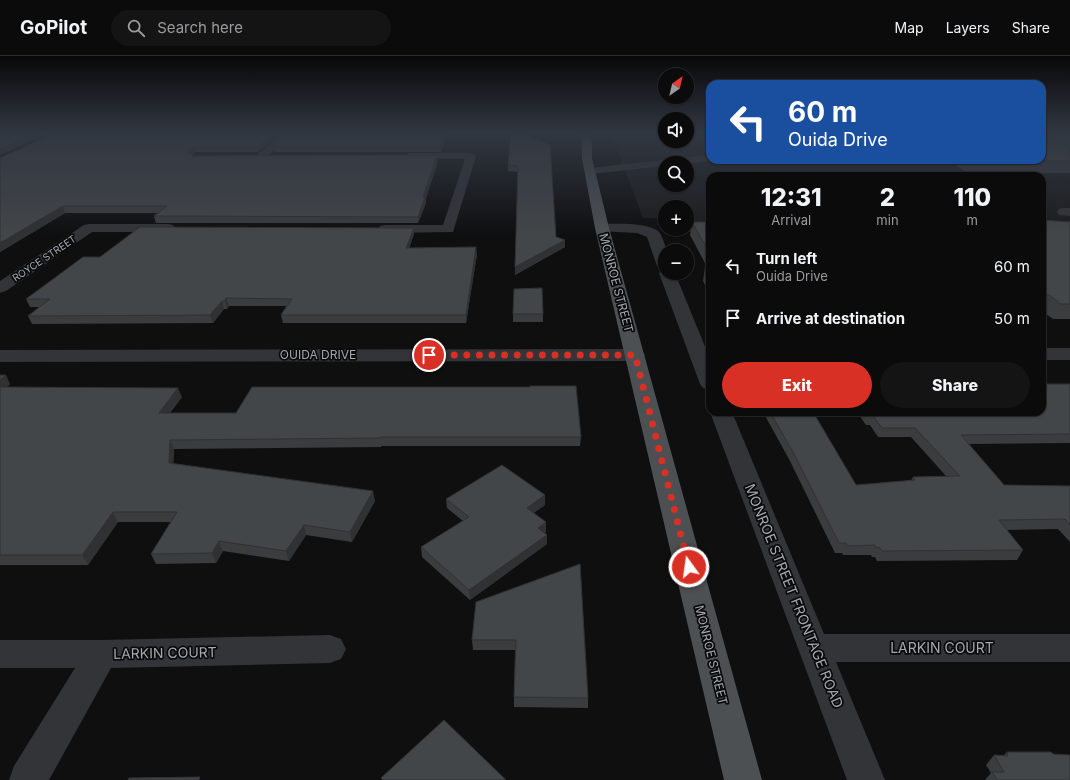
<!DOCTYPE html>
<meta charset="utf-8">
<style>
body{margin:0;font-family:Inter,sans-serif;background:#141415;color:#f1f3f6;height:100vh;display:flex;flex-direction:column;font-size:15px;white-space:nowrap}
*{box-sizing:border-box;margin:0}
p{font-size:13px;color:#9a9b9d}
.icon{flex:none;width:22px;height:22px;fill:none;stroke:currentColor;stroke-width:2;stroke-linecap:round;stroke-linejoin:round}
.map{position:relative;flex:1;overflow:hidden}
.sheet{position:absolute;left:706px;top:116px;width:340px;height:244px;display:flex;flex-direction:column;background:#0b0b0c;border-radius:12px;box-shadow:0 1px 3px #0004,0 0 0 1px #2b2b2d}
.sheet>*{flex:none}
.banner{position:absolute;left:706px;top:24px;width:340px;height:84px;border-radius:12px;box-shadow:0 1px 3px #0004,0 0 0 1px #2b2b2d;background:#1a4fa0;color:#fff;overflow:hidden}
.needle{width:26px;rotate:34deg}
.buttons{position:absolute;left:658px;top:12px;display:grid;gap:8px}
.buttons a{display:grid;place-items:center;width:36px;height:36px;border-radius:50%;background:#0b0b0c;box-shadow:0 1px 3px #0004,0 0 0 1px #2b2b2d;font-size:20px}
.pin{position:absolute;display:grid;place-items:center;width:34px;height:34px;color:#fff;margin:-17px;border:2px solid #fff;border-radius:50%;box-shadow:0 1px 4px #0007}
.me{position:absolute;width:44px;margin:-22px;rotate:346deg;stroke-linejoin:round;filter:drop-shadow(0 0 3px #0008)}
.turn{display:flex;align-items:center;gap:14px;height:84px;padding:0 16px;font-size:18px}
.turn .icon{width:52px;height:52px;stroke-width:2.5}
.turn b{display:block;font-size:28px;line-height:34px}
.eta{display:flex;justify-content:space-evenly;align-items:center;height:68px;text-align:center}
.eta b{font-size:24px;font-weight:800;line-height:28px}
.action{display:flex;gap:8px;margin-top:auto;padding:8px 16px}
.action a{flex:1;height:46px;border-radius:24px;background:#d93025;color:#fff;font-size:16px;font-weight:800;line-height:46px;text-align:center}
.action a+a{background:#141415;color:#f1f3f6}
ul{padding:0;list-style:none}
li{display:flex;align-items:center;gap:12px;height:52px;padding:0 16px}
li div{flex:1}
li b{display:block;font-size:15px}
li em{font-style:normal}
header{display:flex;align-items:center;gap:24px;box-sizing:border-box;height:56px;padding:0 20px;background:#0b0b0c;border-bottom:1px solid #2b2b2d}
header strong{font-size:19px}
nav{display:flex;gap:22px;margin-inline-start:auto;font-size:14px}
.search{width:280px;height:36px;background:#141415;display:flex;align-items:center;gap:10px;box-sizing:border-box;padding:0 14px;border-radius:22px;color:#9a9b9d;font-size:15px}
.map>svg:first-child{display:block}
</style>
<header>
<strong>GoPilot</strong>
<div class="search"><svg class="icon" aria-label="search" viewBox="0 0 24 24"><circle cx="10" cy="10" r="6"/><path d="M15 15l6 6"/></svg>Search here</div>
<nav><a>Map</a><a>Layers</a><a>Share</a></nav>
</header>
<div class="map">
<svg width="1070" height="724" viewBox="0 0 1070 724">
<rect width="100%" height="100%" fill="#0f0f10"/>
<path fill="#1b1c1d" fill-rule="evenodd" d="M611,77H665V85H687V77H710V104H1042L1070,97V168H1042V120H710V168L687,169V151H665L664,167L662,162H643ZM665,107H687V129H665Z"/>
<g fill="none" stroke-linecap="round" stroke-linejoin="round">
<g fill="#323437" fill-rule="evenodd">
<polygon points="283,77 293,77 266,102 258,102 257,100 258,98"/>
<polygon points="409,97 471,97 476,100 453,176 385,177 380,176 378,173 380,170 385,169 443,169 465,103 405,102 404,100"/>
<polygon points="710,99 710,104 714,104 687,108 665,107 665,110 590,118 585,115 590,112"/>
<polygon points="1063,152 1070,152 1070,160 1059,159 1057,156 1059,153"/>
<polygon points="89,168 168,168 173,169 175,172 173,175 168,176 92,176 6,235 0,237 0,225 84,169"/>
<path d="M602,168C617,168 645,166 658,175C662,178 665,190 667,195H665V217H675L710,303V334L703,332L700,328L659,217L662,214L657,210L647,181L637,177L597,175L595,172L597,169Z"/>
<polygon points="687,168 710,168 710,176 682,175 681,173 687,173"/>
<rect x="1042" y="292" width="28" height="12"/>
<polygon points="635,293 642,295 645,299 642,303 635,305 0,306 0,294"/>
<polygon points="710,356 732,356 824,578 1070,578 1070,606 836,606 885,724 847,724"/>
<polygon points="330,579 341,583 346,593 341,603 330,607 111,612 49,724 9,724 14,710 75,612 0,612 0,584 102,584"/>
</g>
<polygon fill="#4d5053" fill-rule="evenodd" points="580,77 589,77 592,88 592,102 609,172 762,724 724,724 595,172 582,102 582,88"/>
</g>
<g fill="#3a3c3e">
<polygon points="56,77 281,77 258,96 195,96 192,99 193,100 438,105 426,142 426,147 418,167 156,167 154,160 158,157 65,157 0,196 0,102"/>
<polygon points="288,77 447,77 441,96 275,96 274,91"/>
<polygon points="511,77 556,181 565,184 565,191 515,219 518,116 508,115 508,109"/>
<polygon points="1042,77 1070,77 1070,117 969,117 946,104 1042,104"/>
<polygon points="1042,164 1070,166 1070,263 1053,263 1042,255"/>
<polygon points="692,166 710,166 710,239 703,225 705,211 707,211 690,179"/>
<polygon points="414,172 414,178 409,192 477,198 466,267 283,267 281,259 286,250 229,250 227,253 224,253 213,267 32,268 28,260 39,251 30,251 26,243 100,201"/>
<rect x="513" y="258" width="30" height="8"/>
<polygon points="0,319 10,328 7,331 182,341 170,357 581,381 580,390 381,390 381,391 174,393 173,408 375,445 352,486 306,479 289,505 223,495 216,507 156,508 151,498 171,466 118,466 88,509 0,509"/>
<polygon points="1070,328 1070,387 969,388 1004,429 1070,430 1070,486 1058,473 1007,474 1023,494 1017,504 877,505 875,501 872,501 871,499 843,499 842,497 835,497 790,405 763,356 813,356 856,429 911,425 913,421 946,420 911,381 878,381 870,369 866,369 857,356 1042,356"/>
<polygon points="446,443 545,449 533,457 546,466 546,476 545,477 547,488 470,544 422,501 421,491 463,465 447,452"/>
<polygon points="476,546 588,642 588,652 514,651 514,641 515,594 473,594 472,584"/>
<polygon points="1007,696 1070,724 985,724 991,717 986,709 994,699 1004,699"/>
</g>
<g fill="#2f3132">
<polygon points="36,77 49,77 0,99 0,93"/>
<polygon points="274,77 281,77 258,96 257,91"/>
<polygon points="445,77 447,77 441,96 440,91"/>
<polygon points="193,91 195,96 189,100 187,95"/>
<polygon points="437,99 438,105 426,142 426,147 418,167 418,161 423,141"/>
<polygon points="63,150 65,157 0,196 0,187"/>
<polygon points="414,172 414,178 407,199 406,192"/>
<polygon points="565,184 565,191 515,219 515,211"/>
<polygon points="476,191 477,198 466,267 466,259"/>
<polygon points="226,242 229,250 227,253 225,245"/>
<polygon points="222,245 224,253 213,267 210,259"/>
<polygon points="6,319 10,328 0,337 0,324"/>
<polygon points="178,332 182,341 163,366 159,357"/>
<polygon points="170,384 174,393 173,416 169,407"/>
<polygon points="373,435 375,445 352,486 350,476"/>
<polygon points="545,439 545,449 527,462 527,452"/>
<polygon points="113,456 118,466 88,509 82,499"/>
<polygon points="546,466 546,476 538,481 538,472"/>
<polygon points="304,469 306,479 289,505 286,495"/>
<polygon points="547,479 547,488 470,544 469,534"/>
<polygon points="219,485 223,495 216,507 212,497"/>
</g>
<g fill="#434648" stroke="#2f3132">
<polygon points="0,77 36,77 0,93"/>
<polygon points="56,77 274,77 257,91 193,91 187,95 193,100 437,99 423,141 425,141 418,161 154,160 167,150 63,150 0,187 0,102"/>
<polygon points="288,77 445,77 440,91 274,91"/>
<polygon points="511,77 520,77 550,89 556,181 565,184 515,211 518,110 508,109"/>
<polygon points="1042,77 1046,77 1046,83 1070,91 1070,105 974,105 973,104 1042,104"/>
<polygon points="1057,77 1070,77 1070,82"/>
<polygon points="1042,164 1070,166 1070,248 1061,248 1049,239 1042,239"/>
<polygon points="692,166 710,166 710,198"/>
<polygon points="140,171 414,172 406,192 476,191 466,259 281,259 292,243 226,242 225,245 222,245 210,259 28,260 50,243 26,243 83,201 100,201"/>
<polygon points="705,211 710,211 710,220"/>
<polygon points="542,232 543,258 513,258 514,233"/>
<polygon points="0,319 6,319 0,324"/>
<polygon points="1042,328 1070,328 1070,378 961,379 1004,429 1070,430 1070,469 1065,463 999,464 1023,494 882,495 879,491 876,492 875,489 847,490 846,487 839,487 793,396 770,356 813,356 856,429 915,424 913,421 960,420 915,372 882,372 873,360 870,360 867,356 1042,356"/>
<polygon points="530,330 576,330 581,381 380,381 379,382 170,384 169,407 373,435 350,476 304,469 286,495 219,485 212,497 151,498 177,456 113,456 82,499 0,499 0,331 178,332 159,357 236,357 252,331 530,331"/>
<polygon points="502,409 545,439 527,452 546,466 538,472 547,479 469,534 421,491 469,461 446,443"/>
<polygon points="580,508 588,642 514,641 516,584 472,584 476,546"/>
<polygon points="444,664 506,724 383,724 381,722"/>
<polygon points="1007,696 1051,696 1053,698 1070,699 1070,724 997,724 992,716 1004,716 994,699 1008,700"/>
<polygon points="200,721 199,724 128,724 129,722"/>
</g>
<linearGradient id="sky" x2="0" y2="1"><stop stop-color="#080809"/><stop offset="0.43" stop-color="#313742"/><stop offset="1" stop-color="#313742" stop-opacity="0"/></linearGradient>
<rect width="1070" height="179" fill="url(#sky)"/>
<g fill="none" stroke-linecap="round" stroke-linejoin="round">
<polyline stroke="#d93025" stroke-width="7" stroke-dasharray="0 12.6" points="429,299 635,299 689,511"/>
</g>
<g text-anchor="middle" stroke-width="3.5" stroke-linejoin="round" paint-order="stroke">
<g font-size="10" fill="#a2a9af" stroke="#0a0a0b">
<text transform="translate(44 202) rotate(-34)" y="4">ROYCE STREET</text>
</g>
<g font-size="12" fill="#a2a9af" stroke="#0a0a0b">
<text transform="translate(616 227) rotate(75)" y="4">MONROE STREET</text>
<text x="318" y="303">OUIDA DRIVE</text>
<text transform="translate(711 599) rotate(76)" y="4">MONROE STREET</text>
</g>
<g font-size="14" fill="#a2a9af" stroke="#0a0a0b">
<text transform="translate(794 540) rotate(68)" y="5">MONROE STREET FRONTAGE ROAD</text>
<text x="942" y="597">LARKIN COURT</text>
<text transform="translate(165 597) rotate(-1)" y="5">LARKIN COURT</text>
</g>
</g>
</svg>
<div class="buttons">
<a><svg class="needle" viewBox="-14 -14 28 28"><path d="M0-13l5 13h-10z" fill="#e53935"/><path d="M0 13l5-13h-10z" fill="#9a9b9d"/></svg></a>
<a><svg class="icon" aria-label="sound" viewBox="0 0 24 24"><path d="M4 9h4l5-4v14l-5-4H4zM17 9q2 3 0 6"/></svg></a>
<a><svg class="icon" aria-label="search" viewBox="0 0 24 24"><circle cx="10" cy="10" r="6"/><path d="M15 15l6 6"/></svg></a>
<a>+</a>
<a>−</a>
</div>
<div class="pin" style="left:429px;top:299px;background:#d93025"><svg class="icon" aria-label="arrive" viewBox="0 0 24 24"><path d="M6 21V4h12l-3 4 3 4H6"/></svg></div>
<svg class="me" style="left:689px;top:511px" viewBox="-20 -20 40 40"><circle r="17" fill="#d93025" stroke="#fff" stroke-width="3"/><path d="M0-11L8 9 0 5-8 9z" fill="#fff"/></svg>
<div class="banner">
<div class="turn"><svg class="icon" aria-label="left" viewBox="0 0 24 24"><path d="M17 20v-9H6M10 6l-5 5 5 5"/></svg><div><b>60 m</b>Ouida Drive</div></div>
</div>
<section class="sheet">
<div class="eta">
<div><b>12:31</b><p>Arrival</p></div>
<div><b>2</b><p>min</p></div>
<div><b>110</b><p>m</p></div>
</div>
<ul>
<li><svg class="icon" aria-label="left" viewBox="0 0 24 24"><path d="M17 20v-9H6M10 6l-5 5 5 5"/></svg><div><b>Turn left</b><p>Ouida Drive</p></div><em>60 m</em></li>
<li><svg class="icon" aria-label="arrive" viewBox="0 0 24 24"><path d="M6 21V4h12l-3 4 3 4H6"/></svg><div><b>Arrive at destination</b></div><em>50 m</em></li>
</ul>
<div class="action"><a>Exit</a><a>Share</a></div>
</section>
</div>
